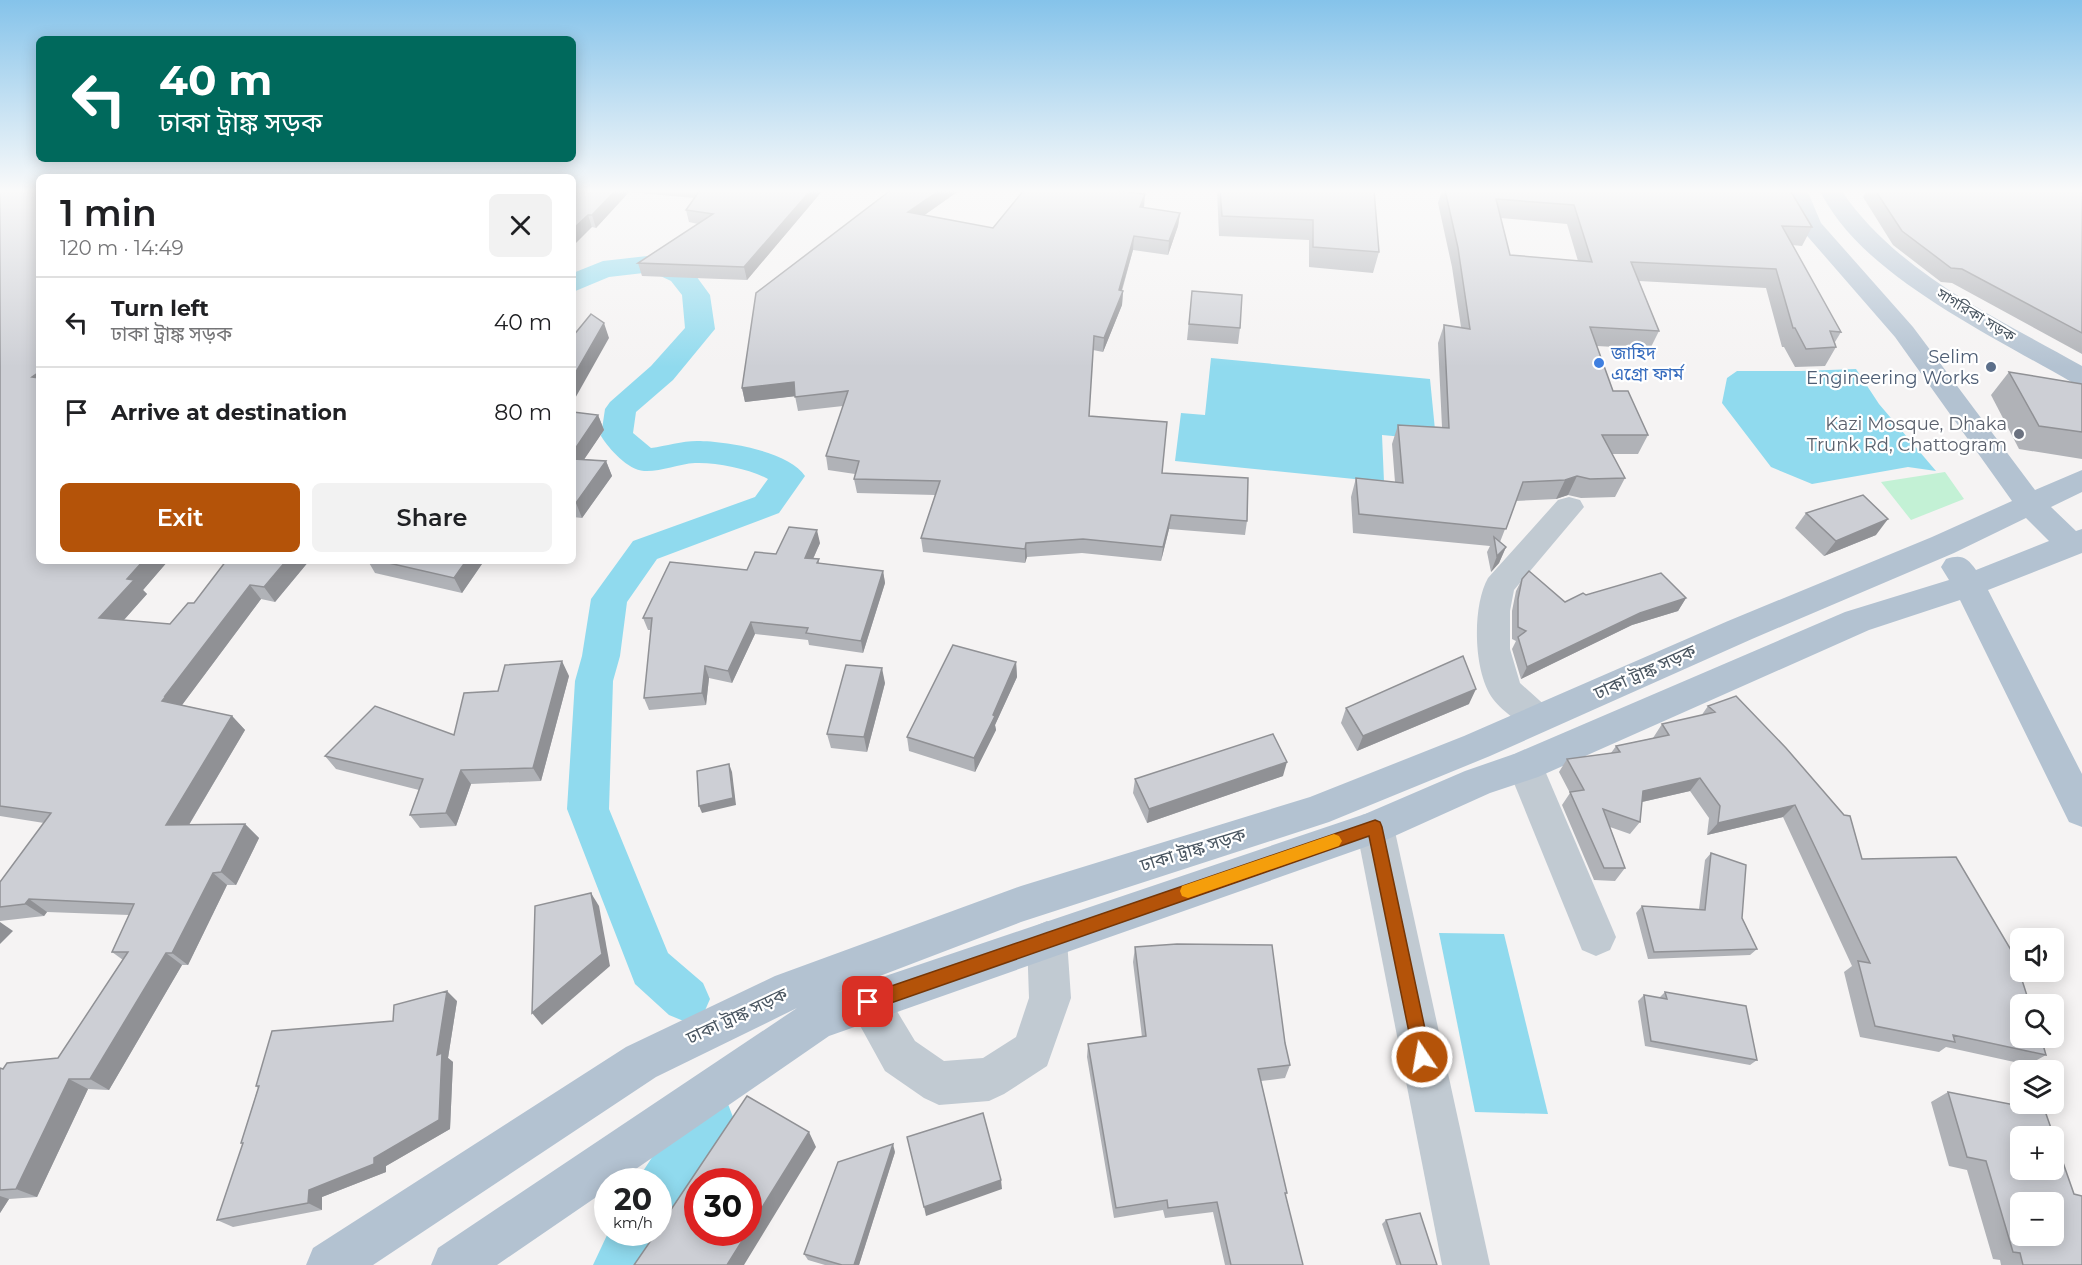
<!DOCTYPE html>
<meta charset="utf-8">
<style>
body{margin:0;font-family:Montserrat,"Noto Sans Bengali",sans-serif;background:#f2f2f2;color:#202124;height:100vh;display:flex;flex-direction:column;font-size:22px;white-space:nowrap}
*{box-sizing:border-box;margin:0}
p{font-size:20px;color:#757577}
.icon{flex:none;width:33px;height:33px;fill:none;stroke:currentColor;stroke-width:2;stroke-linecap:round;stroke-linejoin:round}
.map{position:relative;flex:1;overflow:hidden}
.sheet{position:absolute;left:36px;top:174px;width:540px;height:390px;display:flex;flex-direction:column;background:#fff;border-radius:9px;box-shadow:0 3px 15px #0003}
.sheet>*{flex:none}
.guide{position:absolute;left:36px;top:36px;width:540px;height:126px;border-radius:9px;box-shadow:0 3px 15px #0003;background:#00695c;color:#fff;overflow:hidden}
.tools{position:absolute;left:2010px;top:928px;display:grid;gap:12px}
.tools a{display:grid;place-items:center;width:54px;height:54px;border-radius:9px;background:#fff;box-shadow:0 3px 15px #0003;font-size:30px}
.speed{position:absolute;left:594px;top:1168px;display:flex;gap:12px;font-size:30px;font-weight:700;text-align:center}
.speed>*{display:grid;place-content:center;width:78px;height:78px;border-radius:50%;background:#fff;box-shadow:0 3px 15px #0003;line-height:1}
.speed small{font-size:15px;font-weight:400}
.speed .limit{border:9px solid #d22;background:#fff;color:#111}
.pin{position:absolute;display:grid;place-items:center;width:51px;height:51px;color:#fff;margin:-26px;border-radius:12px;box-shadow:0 3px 9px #0006}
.me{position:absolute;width:66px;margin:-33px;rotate:348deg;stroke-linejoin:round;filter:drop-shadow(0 0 4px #0008)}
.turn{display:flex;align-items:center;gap:21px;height:126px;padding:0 24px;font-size:27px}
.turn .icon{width:78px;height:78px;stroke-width:2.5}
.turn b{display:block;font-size:42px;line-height:51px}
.round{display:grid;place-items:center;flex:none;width:63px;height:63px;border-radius:9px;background:#f2f2f2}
.summary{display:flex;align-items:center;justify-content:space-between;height:102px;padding:0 24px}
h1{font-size:36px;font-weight:600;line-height:45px}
.cta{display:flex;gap:12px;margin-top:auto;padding:12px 24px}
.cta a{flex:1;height:69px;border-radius:9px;background:#b45309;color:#fff;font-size:24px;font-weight:600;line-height:69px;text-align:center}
.cta a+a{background:#f2f2f2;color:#202124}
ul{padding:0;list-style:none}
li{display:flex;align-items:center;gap:18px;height:90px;padding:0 24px;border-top:2px solid #e0e0e0}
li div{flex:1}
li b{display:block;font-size:22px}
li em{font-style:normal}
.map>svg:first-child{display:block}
</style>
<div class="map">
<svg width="2082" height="1265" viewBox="0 0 2082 1265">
<rect width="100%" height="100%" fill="#f5f3f3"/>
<polygon fill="#c3f1d5" points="1945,472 1964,499 1911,520 1881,482"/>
<g fill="#90daee">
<polygon points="1211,358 1430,379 1436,440 1382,435 1384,482 1175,461 1181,413 1205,415"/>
<polygon points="1856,369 1879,404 1936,471 1908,467 1812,484 1771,467 1722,403 1727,378 1737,371 1801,371"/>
<polygon points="1439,933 1504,934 1548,1114 1475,1112"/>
</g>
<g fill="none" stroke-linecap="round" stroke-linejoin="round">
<g fill="#90daee" fill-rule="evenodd">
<path d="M656,255L691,269L710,295L715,329L673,380L636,412L633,433L651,448C666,446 682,441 697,441C725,441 789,451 805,476L779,513L657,559L627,602L620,656L613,681L609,809L668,953L703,983L710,999L703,1015L686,1022L669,1015L635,984L567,809L575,681L582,656L591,599L633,541L755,497L768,479C750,469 716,462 695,463C678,464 660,472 644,471C628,470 609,449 601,436L605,409L610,402L651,366L685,328L682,295L671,281L652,272L609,277L573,292V273L603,261Z"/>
<polygon points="708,1092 726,1099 733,1117 726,1135 677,1212 658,1219 658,1182 636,1182 690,1099"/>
<polygon points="658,1220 664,1233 649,1265 593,1265 608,1233 658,1233"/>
</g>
<g fill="#c1cad2" fill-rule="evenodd">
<path d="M1569,497L1580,500L1584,507L1514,590L1510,611V649L1520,683L1549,709L1555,719L1549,729C1531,735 1526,731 1513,718C1506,712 1498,706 1493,699C1473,672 1472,606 1488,578L1558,500Z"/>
<polygon points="1525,751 1538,755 1543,766 1616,937 1610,950 1596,956 1582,950 1507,766 1512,755"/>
<polygon points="1375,811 1388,815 1394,827 1490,1265 1442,1265 1356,827 1362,815"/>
<polygon points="1047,921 1061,927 1067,940 1071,998 1047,1066 1004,1094 989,1101 939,1105 924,1098 885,1071 847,1002 853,988 868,982 883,988 915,1041 944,1061 983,1058 1016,1037 1029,998 1027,940 1033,927"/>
</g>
<g fill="#b3c2d1" fill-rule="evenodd">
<path d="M1785,190H1807L1821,223L1913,327L2035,490L2082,470V492L2051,507L2076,531L2082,529V553L1988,590L2082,774V827L2069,822L1960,600L1869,630L1538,777L1490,793L1388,839L829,1036L617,1182H608V1189L497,1265H431L438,1248L797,1008L656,1077L373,1265H306L313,1248L626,1047L775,976L1021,886L1310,797L1464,736L1728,621L1932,537L2012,501L1895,337L1802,230ZM2026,518L2049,541L1976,570C1967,557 1961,554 1946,559L1941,567L1949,580L1845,612L1514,754L1465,771L1365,814L838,992L1021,922L1329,822L1490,756L1752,639L1954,553Z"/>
<path d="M1819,190H1841C1897,273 1997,318 2082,366V385L2073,383C2001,341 1889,287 1839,221C1831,211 1825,200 1819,190Z"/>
</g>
</g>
<g fill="#b0b2b7" fill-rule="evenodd">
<polygon points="0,190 39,561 168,561 143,590 147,594 124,620 170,624 194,603 226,561 309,561 275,602 261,599 182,705 232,716 245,730 189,825 245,824 259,838 236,885 227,885 188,965 182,965 109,1090 88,1089 37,1197 9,1199 0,1213 0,1068 3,1069 58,1058 123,960 112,952 129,915 47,912 44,916 0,921 0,882 44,823 0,816"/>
<polygon points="573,190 823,190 747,280 642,276 638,263 698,224 689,222 686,210 694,198 629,192 596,228 592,227"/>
<polygon points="960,190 924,215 993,228 1144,208 1180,213 1178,226 1168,255 1133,250 1122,291 1123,291 1122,305 1103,352 1093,350 1089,416 1162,473 1247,521 1245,535 1169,529 1161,561 1082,553 1027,557 1025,563 923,552 921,538 935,495 857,493 854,479 855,474 828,470 826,456 843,406 798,411 795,396 745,402 742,388 756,293"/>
<polygon points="1217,190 1374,190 1379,252 1373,273 1309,267 1309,240 1219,236"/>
<path d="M1442,190H1790L1812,227L1802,246L1792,245L1841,332L1835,342L1836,347L1825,366L1795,367L1784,347H1782L1766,288L1639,281L1659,331L1650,349L1597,346L1613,391L1648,435L1638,454H1612L1625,478L1615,497L1581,498L1568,495L1556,499L1516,501L1500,542L1506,547L1499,563L1491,572L1487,552L1490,546L1353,533L1351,497L1356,478L1395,482L1392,444L1398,425L1442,427L1438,343L1444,325L1461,327L1452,267L1438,203ZM1501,218L1567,224L1578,261L1510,255Z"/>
<polygon points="1867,190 2082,190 2082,354 1952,283 1941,282 1893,245 1863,197"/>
<polygon points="1192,291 1240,328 1238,344 1187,340"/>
<polygon points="2009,372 2082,384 2082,459 2019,449 1991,395"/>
<polygon points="573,412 598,415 604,430 584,459 606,461 612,476 582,518 573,517"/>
<polygon points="1806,513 1876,535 1824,556 1795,528"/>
<polygon points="820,543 813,559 819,559 819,563 883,571 885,583 863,653 809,645 808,640 755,634 732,683 709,678 706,705 649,710 644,698 651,630 648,630 643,618 747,570 776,554"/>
<polygon points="368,561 484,561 462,593 375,573"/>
<polygon points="1522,579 1565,602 1586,595 1686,598 1678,611 1632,625 1521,679 1512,649 1516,641 1512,639 1512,611 1516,591"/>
<polygon points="1016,662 1017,677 995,725 996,730 975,772 909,751 907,737"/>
<polygon points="569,676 541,781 471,784 456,826 420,828 410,815 419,790 336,769 325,756 454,735 498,691"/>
<polygon points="885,683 867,752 831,748 827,734"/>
<polygon points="1469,704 1357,751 1341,723 1346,708"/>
<polygon points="1708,706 1862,859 2046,1055 2028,1065 1946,1047 1939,1052 1860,1037 1844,972 1852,966 1783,817 1707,835 1709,818 1690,791 1642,802 1640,822 1630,834 1610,827 1625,868 1615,881 1594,880 1562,805 1570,793 1559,772 1567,759 1611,753 1616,746 1653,738 1662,724 1701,716"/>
<polygon points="1283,776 1147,823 1133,793 1135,779"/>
<polygon points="1711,853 1757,949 1750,955 1648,959 1636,913 1642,906 1699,909 1705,860"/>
<polygon points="1135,947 1285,1043 1290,1065 1285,1078 1261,1081 1287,1193 1285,1196 1303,1265 1225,1265 1213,1212 1165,1218 1163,1210 1114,1218 1087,1057 1088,1044 1142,1037 1133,962"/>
<polygon points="1665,992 1757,1060 1750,1065 1645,1046 1638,1001 1644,995 1659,998"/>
<polygon points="457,1001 448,1058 453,1062 450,1129 386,1166 386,1172 322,1197 322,1210 233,1227 217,1220 243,1144 241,1143 258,1088 256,1086 393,1021"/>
<polygon points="1948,1092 2074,1194 2082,1265 2001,1265 2000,1260 1993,1259 1967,1170 1949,1166 1931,1102"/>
<polygon points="895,1152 859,1265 825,1265 808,1260 804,1254"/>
<polygon points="1386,1220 1437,1265 1396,1265 1382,1224"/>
</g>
<g fill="#909195">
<polygon points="616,190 628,190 629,192 596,228 592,215"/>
<polygon points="811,190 823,190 747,280 744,267"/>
<polygon points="940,190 960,190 909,226 908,212"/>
<polygon points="1145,194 1144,208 1140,207"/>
<polygon points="1180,213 1178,226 1168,255 1169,241"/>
<polygon points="588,215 592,227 573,246 573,229"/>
<polygon points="1134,236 1133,250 1119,299 1123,291 1122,305 1103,352 1104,338"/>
<polygon points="604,323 609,338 573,402 573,377"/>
<polygon points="39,372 39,385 32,377"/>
<polygon points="794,382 797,396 745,402 742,388"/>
<polygon points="598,415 604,430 575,473 573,468 573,452"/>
<polygon points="606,461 612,476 582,518 576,503"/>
<polygon points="1577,476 1568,495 1556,499 1565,480"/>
<polygon points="1171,515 1169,529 1161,561 1163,547"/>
<polygon points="1888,519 1876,535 1824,556 1836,541"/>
<polygon points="817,530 820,543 808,570 805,558"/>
<polygon points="1026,543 1027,557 1025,563 1025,549"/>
<polygon points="1506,547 1499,563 1491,572 1497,556"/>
<polygon points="143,561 168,561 143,590 147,594 113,632 99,618 127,579"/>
<polygon points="286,561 309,561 275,602 264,587"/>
<polygon points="466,561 484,561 462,593 454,578"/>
<polygon points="883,571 885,583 863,653 861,641"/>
<polygon points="250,585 261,599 179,709 162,701 165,696"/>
<polygon points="1686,598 1678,611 1632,625 1521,679 1527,667 1640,613"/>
<polygon points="751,622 755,634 732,683 728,671"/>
<polygon points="562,661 569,676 541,781 533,768"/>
<polygon points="1016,662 1017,677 995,725 996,730 975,772 974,758"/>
<polygon points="705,666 709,678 706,705 702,693"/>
<polygon points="882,668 885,683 867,752 864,737"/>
<polygon points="1476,689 1469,704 1357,751 1363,736"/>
<polygon points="232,716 245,730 181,838 166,825"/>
<polygon points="1287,762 1283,776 1147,823 1149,809"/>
<polygon points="729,764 732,772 736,805 702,813 699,806"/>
<polygon points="461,770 471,784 456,826 446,813"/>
<polygon points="1700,778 1690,791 1633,804 1643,791"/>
<polygon points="1795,805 1783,817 1707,835 1718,823"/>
<polygon points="245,824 259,838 236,885 221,872"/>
<polygon points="213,873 227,885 188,965 172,953"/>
<polygon points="591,893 599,906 610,966 542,1025 532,1013"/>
<polygon points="29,899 47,912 44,916 25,904"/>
<polygon points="0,922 13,931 0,944"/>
<polygon points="166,953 182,965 109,1090 90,1079"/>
<polygon points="447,991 457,1001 448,1058 453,1062 450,1129 386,1166 386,1172 322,1197 322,1210 308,1203 309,1190 374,1158 437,1055"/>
<polygon points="69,1079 88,1089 37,1197 16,1189"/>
<polygon points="809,1132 816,1147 744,1265 727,1265 747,1233 748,1233 748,1230"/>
<polygon points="893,1144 895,1152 859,1265 854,1265"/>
<polygon points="1001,1180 1002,1189 926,1216 924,1207"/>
<polygon points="0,1196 9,1199 0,1213"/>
</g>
<g fill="#cdcfd5" stroke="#909195" stroke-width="1.5" fill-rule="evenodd">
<polygon points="0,190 39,190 39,372 32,377 39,378 39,561 143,561 127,579 134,580 99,618 170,624 188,603 194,603 226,561 286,561 264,587 250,585 165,696 166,696 162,701 232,716 166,825 245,824 221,872 213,873 172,953 166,953 90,1079 69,1079 16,1189 0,1190 0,1068 3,1069 7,1063 58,1058 128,952 112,952 134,904 29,899 25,904 0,907 0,882 51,813 0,806"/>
<polygon points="573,190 616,190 592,215 588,215 573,229"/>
<polygon points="700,190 811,190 744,267 638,263 713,214 686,210"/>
<polygon points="891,190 940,190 908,212 993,228 1024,190 1110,190 1145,194 1140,207 1180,213 1169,241 1134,236 1119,290 1123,291 1104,338 1094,336 1089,416 1167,422 1162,473 1248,478 1247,521 1171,515 1163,547 1083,539 1026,543 1025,549 921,538 940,481 854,479 859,461 826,456 848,391 795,397 794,382 742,388 756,293"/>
<polygon points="1220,190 1374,190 1379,252 1313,247 1313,220 1222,216"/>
<path d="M1445,190H1790L1812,227L1782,226L1841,332L1830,331L1836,347L1806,349L1795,328H1793L1776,269L1631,262L1659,331L1590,327L1613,391H1628L1648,435H1602L1625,478L1590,479L1577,476L1565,480L1523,482L1506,529L1359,514L1356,478L1403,483L1398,425L1449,428L1444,325L1470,329L1458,248ZM1496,199L1574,205L1592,262L1510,255Z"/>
<polygon points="1875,190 2082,190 2082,333 1962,269 1951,268 1902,231"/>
<polygon points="1192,291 1242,295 1240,328 1189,324"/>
<polygon points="591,314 604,323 573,377 573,336"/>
<polygon points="2009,372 2082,384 2082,432 2039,426"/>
<polygon points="573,412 598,415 573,452"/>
<polygon points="573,459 606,461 576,503 573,503"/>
<polygon points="1863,495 1888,519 1836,541 1806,513"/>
<polygon points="789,527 817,530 805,558 819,559 817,563 883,571 861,641 806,633 808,628 751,622 728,671 705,666 702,693 644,698 652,618 643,618 670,562 747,570 755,552 776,554"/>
<polygon points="1494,537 1506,547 1497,556"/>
<polygon points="380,561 466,561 454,578"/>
<polygon points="1529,571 1565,602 1583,593 1586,595 1661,573 1686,598 1640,613 1527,667 1518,637 1526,631 1518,627 1518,599 1522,579"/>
<polygon points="953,645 1016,662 993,715 995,716 974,758 907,737"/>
<polygon points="1463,656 1476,689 1363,736 1346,708"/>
<polygon points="562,661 533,768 461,770 446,813 410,815 423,779 325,756 375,706 454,735 464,693 498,691 505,665"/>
<polygon points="846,665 882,668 864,737 827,734"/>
<polygon points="1736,696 1786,748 1844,815 1850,816 1862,859 1956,857 2014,955 2030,1005 2020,1005 2020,1038 2041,1038 2046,1055 1953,1035 1955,1042 1875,1026 1858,961 1870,963 1795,805 1718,823 1720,806 1700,778 1643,791 1640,822 1603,809 1625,868 1604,868 1570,792 1584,790 1567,759 1620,752 1616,746 1669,735 1662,724 1715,712 1708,706"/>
<polygon points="1273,734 1287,762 1149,809 1135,779"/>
<polygon points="729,764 733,798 699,806 697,771"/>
<polygon points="1711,853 1746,865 1742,918 1757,949 1654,952 1642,906 1705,910"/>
<polygon points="591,893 602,954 532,1013 535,906"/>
<polygon points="1177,944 1272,945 1285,1043 1290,1065 1258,1069 1287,1193 1285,1193 1303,1265 1231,1265 1217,1202 1168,1208 1167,1200 1116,1208 1088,1044 1146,1036 1135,947"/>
<polygon points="447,991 437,1055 442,1053 439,1120 374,1158 374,1164 309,1190 308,1203 217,1220 243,1143 241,1143 259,1086 256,1086 272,1031 393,1021 394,1005"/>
<polygon points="1665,992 1746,1006 1757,1060 1651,1041 1644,995 1667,999"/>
<path d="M1948,1092L2045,1111L2074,1194L2082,1196V1265H2023L2020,1253L2013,1252L1986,1161L1967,1157ZM2020,1137H2054V1170H2020ZM2020,1203H2054V1236H2020Z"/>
<polygon points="747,1096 809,1132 748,1230 748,1182 698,1182 698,1233 747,1233 727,1265 634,1265 656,1233 658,1233 658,1229"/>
<polygon points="983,1113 1001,1180 924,1207 907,1137"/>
<polygon points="893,1144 854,1265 842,1265 804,1254 838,1162"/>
<polygon points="1420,1213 1437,1265 1401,1265 1386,1220"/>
</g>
<linearGradient id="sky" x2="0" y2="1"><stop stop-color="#85c3ea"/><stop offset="0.52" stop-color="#fafafa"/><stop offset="1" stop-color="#fafafa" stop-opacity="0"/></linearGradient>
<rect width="2082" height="367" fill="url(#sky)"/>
<polygon fill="#b45309" stroke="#753606" stroke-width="1.5" points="1375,820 1380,822 1382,827 1431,1057 1429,1064 1422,1066 1416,1064 1414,1057 1369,836 868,1011 862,1008 860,1002 862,996 868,994"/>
<polygon fill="#f59e0b" points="1334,834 1339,836 1342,841 1339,846 1188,898 1182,896 1180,891 1182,886 1188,884"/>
<circle fill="#3f7fe0" stroke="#fff" stroke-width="2" cx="1599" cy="363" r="6"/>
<circle fill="#5c6f8a" stroke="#fff" stroke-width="2" cx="1991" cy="367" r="6"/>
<circle fill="#6b7280" stroke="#fff" stroke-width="2" cx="2019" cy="434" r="6"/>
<g text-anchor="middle" stroke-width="4.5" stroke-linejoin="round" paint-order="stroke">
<g font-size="15" fill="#4a5661" stroke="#fff">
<text transform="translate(1976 315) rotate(31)" y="5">সাগরিকা সড়ক</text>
</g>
<g font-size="18" fill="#366cbe" stroke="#fff" text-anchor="start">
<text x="1611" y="359">জাহিদ<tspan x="1611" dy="21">এগ্রো ফার্ম</tspan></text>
</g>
<g font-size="18" fill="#4e5e75" stroke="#fff" text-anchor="end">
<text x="1979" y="363">Selim<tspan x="1979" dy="21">Engineering Works</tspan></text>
</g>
<g font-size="18" fill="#5b616d" stroke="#fff" text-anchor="end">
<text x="2007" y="430">Kazi Mosque, Dhaka<tspan x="2007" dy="21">Trunk Rd, Chattogram</tspan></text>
</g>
<g font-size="18" fill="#4a5661" stroke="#fff">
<text transform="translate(1645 672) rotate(-24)" y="6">ঢাকা ট্রাঙ্ক সড়ক</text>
<text transform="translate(1193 850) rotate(-17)" y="6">ঢাকা ট্রাঙ্ক সড়ক</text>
<text transform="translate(737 1016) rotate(-25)" y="6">ঢাকা ট্রাঙ্ক সড়ক</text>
</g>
</g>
</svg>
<div class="tools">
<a><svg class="icon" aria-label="sound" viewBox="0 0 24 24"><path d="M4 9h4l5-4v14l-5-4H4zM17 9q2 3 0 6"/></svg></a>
<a><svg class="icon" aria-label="search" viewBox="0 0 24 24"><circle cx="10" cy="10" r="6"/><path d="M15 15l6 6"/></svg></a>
<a><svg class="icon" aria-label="layers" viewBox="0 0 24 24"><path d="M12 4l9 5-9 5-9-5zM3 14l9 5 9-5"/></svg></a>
<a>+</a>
<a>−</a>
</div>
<div class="speed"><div>20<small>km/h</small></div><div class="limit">30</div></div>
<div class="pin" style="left:868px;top:1002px;background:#d93025"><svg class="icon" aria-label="arrive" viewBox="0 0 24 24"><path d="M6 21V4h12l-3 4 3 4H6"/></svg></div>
<svg class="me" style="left:1422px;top:1057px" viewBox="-20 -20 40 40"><circle r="17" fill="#b45309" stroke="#fff" stroke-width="3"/><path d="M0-11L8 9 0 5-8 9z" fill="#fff"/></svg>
<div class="guide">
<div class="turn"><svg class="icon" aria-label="left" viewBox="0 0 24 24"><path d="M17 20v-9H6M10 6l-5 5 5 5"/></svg><div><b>40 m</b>ঢাকা ট্রাঙ্ক সড়ক</div></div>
</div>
<section class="sheet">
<div class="summary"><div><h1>1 min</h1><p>120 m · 14:49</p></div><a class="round"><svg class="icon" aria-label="close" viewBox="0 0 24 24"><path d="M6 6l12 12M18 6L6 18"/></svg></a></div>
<ul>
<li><svg class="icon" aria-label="left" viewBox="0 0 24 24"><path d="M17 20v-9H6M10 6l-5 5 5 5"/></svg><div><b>Turn left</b><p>ঢাকা ট্রাঙ্ক সড়ক</p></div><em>40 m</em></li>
<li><svg class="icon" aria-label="arrive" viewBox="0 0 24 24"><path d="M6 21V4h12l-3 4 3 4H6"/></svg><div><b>Arrive at destination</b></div><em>80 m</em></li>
</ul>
<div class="cta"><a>Exit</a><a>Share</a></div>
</section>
</div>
